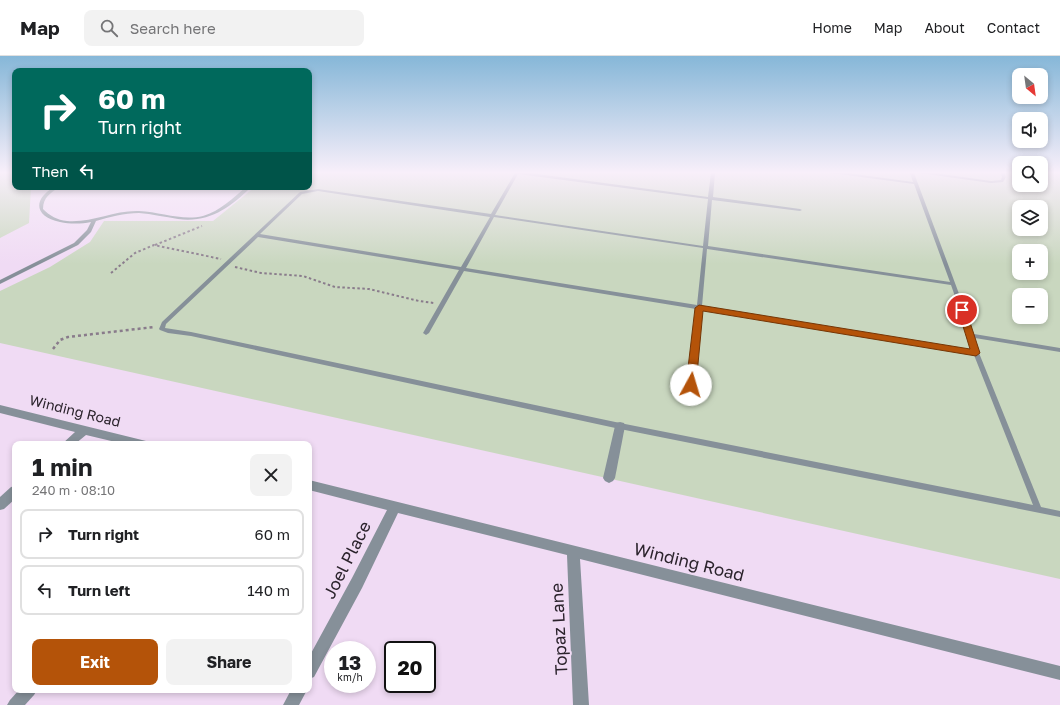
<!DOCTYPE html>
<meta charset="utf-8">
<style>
body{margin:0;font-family:"Golos Text",sans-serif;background:#f2f2f2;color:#202124;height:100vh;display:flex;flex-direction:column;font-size:15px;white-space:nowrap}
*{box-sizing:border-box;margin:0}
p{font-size:13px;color:#757577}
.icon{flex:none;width:22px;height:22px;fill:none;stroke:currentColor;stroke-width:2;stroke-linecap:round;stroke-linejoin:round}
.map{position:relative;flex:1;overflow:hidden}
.drawer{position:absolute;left:12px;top:385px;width:300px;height:252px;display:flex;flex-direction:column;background:#fff;border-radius:8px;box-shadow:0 2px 6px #0003}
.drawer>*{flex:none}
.hud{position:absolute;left:12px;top:12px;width:300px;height:122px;border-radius:8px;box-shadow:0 2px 6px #0003;background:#00695c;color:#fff;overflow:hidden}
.needle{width:26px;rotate:151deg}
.fabs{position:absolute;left:1012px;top:12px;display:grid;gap:8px}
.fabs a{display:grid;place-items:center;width:36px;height:36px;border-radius:8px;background:#fff;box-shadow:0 2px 6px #0003;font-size:20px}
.speed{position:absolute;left:324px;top:585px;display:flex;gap:8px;font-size:20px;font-weight:700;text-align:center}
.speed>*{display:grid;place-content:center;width:52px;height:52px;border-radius:50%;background:#fff;box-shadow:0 2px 6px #0003;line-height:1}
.speed small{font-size:10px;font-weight:400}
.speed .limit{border:2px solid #111;border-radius:6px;background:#fff;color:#111}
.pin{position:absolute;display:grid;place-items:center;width:34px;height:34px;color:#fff;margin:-17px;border:2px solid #fff;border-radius:50%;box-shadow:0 1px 4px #0007}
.me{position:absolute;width:44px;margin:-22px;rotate:6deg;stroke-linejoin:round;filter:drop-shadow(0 0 3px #0008)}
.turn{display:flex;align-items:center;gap:14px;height:84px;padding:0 20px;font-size:18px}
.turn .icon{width:52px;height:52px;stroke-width:2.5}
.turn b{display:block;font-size:28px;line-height:34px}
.then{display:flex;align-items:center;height:38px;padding:0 20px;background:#0003;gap:8px;font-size:15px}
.round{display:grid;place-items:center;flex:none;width:42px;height:42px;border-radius:8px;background:#f2f2f2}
.overview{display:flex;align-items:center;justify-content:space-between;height:68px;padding:0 20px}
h1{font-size:24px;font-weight:700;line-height:30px}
.action{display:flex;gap:8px;margin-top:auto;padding:8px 20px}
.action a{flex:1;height:46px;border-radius:8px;background:#b45309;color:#fff;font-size:16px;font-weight:700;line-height:46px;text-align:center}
.action a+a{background:#f2f2f2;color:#202124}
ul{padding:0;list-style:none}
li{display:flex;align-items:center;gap:12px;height:50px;margin:0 8px 6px;padding:0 12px;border:2px solid #e0e0e0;border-radius:8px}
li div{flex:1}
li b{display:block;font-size:15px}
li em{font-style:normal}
header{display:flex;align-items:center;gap:24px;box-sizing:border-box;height:56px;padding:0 20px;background:#fff;border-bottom:1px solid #e0e0e0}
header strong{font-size:19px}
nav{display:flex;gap:22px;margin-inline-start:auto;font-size:14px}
.search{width:280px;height:36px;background:#f2f2f2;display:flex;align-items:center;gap:10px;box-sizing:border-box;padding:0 14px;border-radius:8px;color:#757577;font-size:15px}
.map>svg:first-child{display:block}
</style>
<header>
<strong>Map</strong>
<div class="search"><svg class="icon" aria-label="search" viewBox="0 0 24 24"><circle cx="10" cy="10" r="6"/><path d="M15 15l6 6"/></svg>Search here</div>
<nav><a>Home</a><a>Map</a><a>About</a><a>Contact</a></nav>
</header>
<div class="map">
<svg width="1060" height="649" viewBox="0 0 1060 649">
<rect width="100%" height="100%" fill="#f0dbf4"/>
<g fill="#c9d7bf" fill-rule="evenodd">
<polygon points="0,117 15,117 15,131 31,131 29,167 0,182"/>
<path d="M309,117H1019V129H1041V117H1060V523L0,287V235L50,211L90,186L104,165H213L255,131H309ZM1019,151H1041V173H1019ZM1019,195H1041V217H1019ZM1019,239H1041V261H1019Z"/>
</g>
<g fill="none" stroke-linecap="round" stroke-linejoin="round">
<g stroke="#897b8b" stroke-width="2" stroke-dasharray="2.5 2.5" stroke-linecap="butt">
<polyline points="155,189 202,170"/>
<polyline points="235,211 261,217 303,220 335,231 369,233 419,245 434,247"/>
<polyline points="111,217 135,197 154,189 221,203"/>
</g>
<polyline stroke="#897b8b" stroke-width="2.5" stroke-dasharray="3 3" stroke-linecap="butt" points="53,293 60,284 68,281 154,271"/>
<g fill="#869099" fill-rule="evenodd">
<path d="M515,117H530L708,141L711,117H715L713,141L800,153L802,154L800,155L712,144L708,190L950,226L914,128L831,117H847L913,126L910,117H914L974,278L1060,292V296L975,282L979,297L1041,451L1060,455V461L620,373L191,280L168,277L160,274L159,273L162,266L300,136L318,133L491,158ZM518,118L708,143L703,190L495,159ZM318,135L490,161L461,211L260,178L302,138ZM494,161L703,192L697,249L466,212ZM258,181L459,214L423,277L426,279L429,277L464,215L696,253L688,329L691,331L694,329L701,254L974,299L1033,449L620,367L191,276L165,272L166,268ZM707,193L951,229L969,280L973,294L702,250Z"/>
<polygon points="919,117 934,117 991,125 1001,124 1002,121 1001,117 1005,117 1006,121 1003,126 991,127"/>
<path d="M54,131H59C51,137 43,141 43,153C50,160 57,164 67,165C92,167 114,154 139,155C161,156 182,165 203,160C220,155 233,142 246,131H251C230,152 209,167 178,163C165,161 152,158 139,157C124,157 110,161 96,165L91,176L78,189L0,228V224L74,187L87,174L91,166C81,168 70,168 60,166C35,161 32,144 54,131Z"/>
</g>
<g fill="#869099" fill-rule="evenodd">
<polygon points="0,349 142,384 146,385 148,388 124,388 86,379 75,388 62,388 75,376 0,357"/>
<polygon points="620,366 624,367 625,370 615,422 613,425 609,427 605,425 603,422 615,370 616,367"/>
<polygon points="309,424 1060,610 1060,624 580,503 589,649 573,649 567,499 398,457 362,532 314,621 309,623 309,601 352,522 387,454 309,434"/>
<polygon points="15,430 15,443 4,453 0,454 0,441 11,431"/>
<polygon points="19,634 37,634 34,639 25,649 7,649 10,644"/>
<polygon points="291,634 307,634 299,649 283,649"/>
</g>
</g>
<linearGradient id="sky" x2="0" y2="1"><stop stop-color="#86b7d8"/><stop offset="0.56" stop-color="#f8effa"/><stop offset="1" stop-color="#f8effa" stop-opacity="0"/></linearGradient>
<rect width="1060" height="208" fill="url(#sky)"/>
<polygon fill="#b45309" stroke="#753606" points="699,249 970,293 958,254 962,251 966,254 980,297 976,300 703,255 696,329 691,332 686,329 695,252"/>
<g text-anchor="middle" stroke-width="4" stroke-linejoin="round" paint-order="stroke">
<g font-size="14" fill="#2b232c" stroke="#f0dbf4">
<text transform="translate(75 355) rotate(14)" y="5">Winding Road</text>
</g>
<g font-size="17" fill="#2b232c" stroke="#f0dbf4">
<text transform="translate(347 504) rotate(-63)" y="6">Joel Place</text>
<text transform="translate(689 506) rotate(14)" y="6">Winding Road</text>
<text transform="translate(559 573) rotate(-93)" y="6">Topaz Lane</text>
</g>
</g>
</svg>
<div class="fabs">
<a><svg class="needle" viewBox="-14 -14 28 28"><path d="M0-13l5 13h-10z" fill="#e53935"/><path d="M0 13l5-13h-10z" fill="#757577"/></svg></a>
<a><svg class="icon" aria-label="sound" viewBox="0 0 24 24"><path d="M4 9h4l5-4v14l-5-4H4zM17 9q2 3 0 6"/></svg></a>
<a><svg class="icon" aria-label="search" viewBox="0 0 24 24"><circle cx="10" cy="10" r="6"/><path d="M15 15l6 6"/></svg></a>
<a><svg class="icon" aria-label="layers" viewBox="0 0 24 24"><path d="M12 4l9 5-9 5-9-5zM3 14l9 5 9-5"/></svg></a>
<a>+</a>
<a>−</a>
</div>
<div class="speed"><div>13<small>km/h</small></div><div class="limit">20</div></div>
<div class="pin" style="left:962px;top:254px;background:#d93025"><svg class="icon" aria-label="arrive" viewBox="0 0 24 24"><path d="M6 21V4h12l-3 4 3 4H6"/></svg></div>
<svg class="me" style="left:691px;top:329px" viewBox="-20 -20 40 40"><circle r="19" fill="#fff"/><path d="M0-13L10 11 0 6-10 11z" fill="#b45309"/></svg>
<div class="hud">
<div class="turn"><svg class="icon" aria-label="right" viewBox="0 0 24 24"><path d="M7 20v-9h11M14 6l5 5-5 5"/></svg><div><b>60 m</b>Turn right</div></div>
<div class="then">Then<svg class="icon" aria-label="left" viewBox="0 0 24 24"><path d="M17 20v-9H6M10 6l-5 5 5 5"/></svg></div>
</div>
<section class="drawer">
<div class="overview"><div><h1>1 min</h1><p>240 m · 08:10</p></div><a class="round"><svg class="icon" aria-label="close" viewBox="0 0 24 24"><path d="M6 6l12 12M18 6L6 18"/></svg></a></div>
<ul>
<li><svg class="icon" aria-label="right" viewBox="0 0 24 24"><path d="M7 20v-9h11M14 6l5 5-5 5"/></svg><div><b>Turn right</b></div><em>60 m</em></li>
<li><svg class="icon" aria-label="left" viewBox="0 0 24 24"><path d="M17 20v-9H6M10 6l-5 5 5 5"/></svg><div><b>Turn left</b></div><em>140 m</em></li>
</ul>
<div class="action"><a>Exit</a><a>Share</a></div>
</section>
</div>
